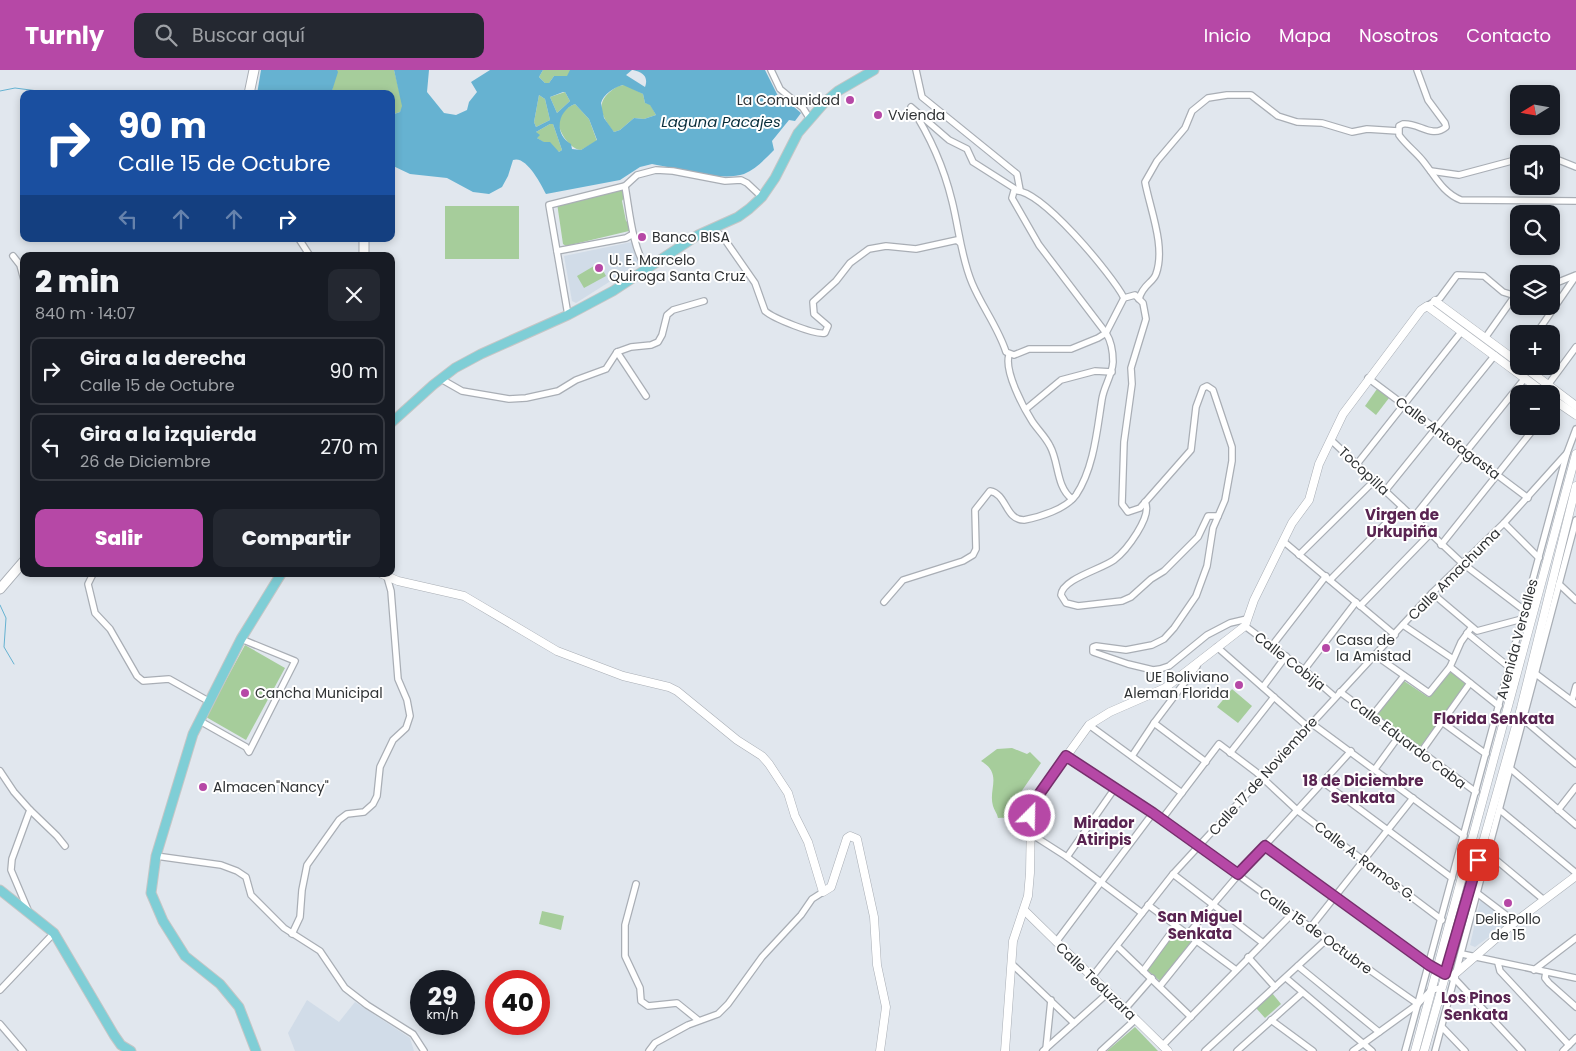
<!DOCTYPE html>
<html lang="es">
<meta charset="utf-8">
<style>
body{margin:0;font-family:Poppins,sans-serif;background:#242831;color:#f1f3f6;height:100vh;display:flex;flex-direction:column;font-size:19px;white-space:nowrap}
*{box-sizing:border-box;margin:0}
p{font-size:16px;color:#9ea1a6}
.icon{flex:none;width:28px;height:28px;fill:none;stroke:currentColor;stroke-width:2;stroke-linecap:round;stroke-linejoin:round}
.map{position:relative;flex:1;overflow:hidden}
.drawer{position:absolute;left:20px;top:182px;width:375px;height:325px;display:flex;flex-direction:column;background:#171b24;border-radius:10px;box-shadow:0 2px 8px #0003}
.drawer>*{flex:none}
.hud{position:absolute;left:20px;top:20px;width:375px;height:152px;border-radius:10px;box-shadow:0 2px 8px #0003;background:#1a4fa0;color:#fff;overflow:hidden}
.needle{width:32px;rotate:259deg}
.fabs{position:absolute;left:1510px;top:15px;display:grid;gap:10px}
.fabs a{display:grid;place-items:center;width:50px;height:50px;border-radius:10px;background:#171b24;box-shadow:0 2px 8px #0003;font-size:25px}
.speed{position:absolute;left:410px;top:900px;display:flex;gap:10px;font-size:25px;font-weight:700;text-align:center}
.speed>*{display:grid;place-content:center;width:65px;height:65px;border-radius:50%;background:#171b24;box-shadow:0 2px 8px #0003;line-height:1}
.speed small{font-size:12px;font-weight:400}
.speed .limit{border:8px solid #d22;background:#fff;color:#111}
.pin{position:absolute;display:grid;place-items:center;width:42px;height:42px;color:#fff;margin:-21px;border-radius:10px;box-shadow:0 2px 8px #0006}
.me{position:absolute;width:55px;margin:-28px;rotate:23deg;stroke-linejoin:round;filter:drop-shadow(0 0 4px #0008)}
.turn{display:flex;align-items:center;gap:18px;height:105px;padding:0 15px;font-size:22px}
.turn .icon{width:65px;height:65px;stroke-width:2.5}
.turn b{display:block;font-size:35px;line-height:42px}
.lanes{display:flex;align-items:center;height:48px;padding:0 15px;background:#0003;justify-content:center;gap:25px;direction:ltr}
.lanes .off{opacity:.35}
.round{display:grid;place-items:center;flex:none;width:52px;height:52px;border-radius:10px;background:#242831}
.head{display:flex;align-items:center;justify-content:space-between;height:85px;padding:0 15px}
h1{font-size:30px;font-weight:800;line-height:38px}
.button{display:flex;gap:10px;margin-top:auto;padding:10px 15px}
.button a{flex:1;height:58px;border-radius:10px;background:#b648a6;color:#fff;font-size:20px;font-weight:800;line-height:58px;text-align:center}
.button a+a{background:#242831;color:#f1f3f6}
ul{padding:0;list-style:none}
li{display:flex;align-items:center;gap:15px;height:68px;margin:0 10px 8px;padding:0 5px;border:2px solid #363941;border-radius:10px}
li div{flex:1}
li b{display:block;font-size:19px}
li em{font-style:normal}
header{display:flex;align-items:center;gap:30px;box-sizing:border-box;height:70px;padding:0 25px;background:#b648a6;color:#fff}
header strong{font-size:24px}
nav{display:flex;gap:28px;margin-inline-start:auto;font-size:18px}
.search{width:350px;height:45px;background:#242831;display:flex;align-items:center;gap:12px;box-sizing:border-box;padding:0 18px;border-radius:10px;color:#9ea1a6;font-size:19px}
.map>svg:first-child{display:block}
</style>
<header>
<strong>Turnly</strong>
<div class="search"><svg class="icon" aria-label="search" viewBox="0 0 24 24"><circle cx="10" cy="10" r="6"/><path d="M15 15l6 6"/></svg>Buscar aquí</div>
<nav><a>Inicio</a><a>Mapa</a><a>Nosotros</a><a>Contacto</a></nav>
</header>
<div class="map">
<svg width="1576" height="981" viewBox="0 0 1576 981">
<rect width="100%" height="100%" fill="#e1e7ee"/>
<g fill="#d1dce8">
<polygon points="632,172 639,193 576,233 572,231 564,186"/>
<polygon points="1485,829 1511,851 1475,877 1470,875 1480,831"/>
<polygon points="307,930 339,952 355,932 410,968 414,981 295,981 288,963"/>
</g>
<g fill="#a6cd9b">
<polygon points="337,0 394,0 403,36 400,42 391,45 391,24 331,24"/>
<polygon points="543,0 570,0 570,3 567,7 554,6 549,13 545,13 539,7"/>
<path d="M626,15L643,24L645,33L650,34L656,45L644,49L634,48L620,60L614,62C603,48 594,34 611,21C616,17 619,15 626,15Z"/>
<polygon points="565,22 570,31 557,43 550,27"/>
<polygon points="539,25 545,29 550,50 536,57 534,52"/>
<path d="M575,34L589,49L597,71L581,80C570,80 554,57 560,47C563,41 569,36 575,34Z"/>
<polygon points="550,54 553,54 562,80 559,82 537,68 536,62"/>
<polygon points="624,120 625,126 622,131 626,151 630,154 629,161 566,176 563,174 557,133"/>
<rect x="445" y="136" width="74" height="53"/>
<polygon points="599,193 606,206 584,218 577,206"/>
<polygon points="1377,319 1389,328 1376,345 1365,336"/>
<polygon points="245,575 285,598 246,670 206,647"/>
<polygon points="1451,602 1467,614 1420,677 1377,645 1404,611 1428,627"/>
<polygon points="1232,619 1252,636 1238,653 1217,637"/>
<path d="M1012,678L1027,684L1030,682L1041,693L1021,722L1014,747L998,748C997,743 994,740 993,736C988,719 1003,704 981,691L997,679Z"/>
<polygon points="542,841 564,846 561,860 539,854"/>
<polygon points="1175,860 1191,872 1160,911 1147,900"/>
<polygon points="1272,923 1281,934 1265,948 1256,938"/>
<polygon points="1135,957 1158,981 1107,981"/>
</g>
<g fill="#66b2d1" fill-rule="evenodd">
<polygon points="261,0 337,0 338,2 331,24 257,24"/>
<path d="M394,0H429L427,22L444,43L456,45L467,40L469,32L477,22L471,12L490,0H543L539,7L545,13H549L554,6H567L570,0H632L626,5L645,17C649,6 642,2 633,0H765L781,32L794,37L801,43L795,51L789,50L772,71L774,80C765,89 756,99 744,104C721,112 676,98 652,94L640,97L620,110L546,124C541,114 526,85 513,90L508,106L502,117L489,124L473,122L447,108L410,104L391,95V45L400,42L402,36ZM623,15L643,24L645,33L650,35L656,45L644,49L634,48L620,60L614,62L604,48L601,33C603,25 614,17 623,15ZM563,22H565L570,31L557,43L550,27ZM539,25L545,29L550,50L536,57L534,52ZM575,34L589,49L597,70L581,80L572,79L571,74C553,64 558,40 575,34ZM550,54H553L562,80L559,82L550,72H544L537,68L540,65L536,62Z"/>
</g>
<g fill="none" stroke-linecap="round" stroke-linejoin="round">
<g stroke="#66b2d1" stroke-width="1">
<polyline points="0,21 15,18 61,24"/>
<polyline points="0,535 6,548 4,577 14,594"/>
</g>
<defs>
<g id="minor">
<polyline points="771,0 780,19 803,38 810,49"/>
<polyline points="916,0 922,27 1017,104 1020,120"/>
<path d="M1417,0L1428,30L1445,53L1446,57C1432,69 1418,52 1403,54L1399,56V65C1406,75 1416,82 1423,91C1435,106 1443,123 1461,130L1576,131"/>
<polyline points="1551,87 1576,97"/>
<polyline points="1431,101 1459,105 1519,89"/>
<path d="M625,116C630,144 632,176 647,200"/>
<path d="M1017,120L973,92L967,79L949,70L911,37C930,66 944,98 952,131C959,159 961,187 972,213C982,237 998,257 1006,282L1014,285L1029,279H1071L1098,268L1106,263L1124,228L1135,225L1143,233L1146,249L1131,298L1132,314L1124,372L1122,434L1128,442L1140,438L1191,380L1196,337L1203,318L1207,316L1213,320L1232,377V391L1225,430L1213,458L1207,496L1196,526L1174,558L1164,569L1152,575L1126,580L1096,576L1093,577V582L1128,594L1153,600L1160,599L1169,596L1207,565L1230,553L1247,549"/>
<path d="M712,158L723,167L755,213L765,241C773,248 814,265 825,263L828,256L814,244L813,232L836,211L850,193L869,179L886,176L916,179L957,170L959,172"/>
<polyline points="299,169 310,186"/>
<polyline points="557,181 626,168 633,164"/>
<polyline points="13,186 20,195 24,210"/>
<polyline points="1551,215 1576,205"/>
<path d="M1139,229C1143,214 1153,213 1156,204C1166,177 1150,139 1145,112L1157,91L1185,58L1192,41L1208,28L1227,25H1251L1278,46L1297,52L1322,53L1352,62L1367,59L1398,61"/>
<polyline points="1427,236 1440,228 1457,205 1484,206 1503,222 1519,227"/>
<polyline points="568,245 549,135 625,116 637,105 656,100 673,101 725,111 741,110 747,113 762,127"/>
<polyline points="1536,264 1576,206"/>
<polyline points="1485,268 1514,227"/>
<polyline points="617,282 646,326"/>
<path d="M1009,285C1004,301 1023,337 1032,351C1037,359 1045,366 1050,376C1059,392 1056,417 1072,429"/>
<polyline points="1368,308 1528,428"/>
<polyline points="441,309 462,321 509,329 526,328 558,321 576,310 606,299 617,282 631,277 651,275 658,272 662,265 667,245 673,240 704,231"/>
<polyline points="1548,315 1576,277"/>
<polyline points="1026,339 1061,310 1095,301 1112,302"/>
<polyline points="1331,370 1462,493 1524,540"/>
<polyline points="1357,394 1462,261"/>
<polyline points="1385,421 1495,285"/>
<path d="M1145,432C1153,446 1126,481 1114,490C1102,499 1062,509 1061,525L1066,533L1078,536L1122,531L1131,527L1151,509L1164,501L1198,467L1208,446H1218"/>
<polyline points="1413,448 1525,308"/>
<polyline points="1504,453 1539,488"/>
<polyline points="1283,471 1395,565"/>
<polyline points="1441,475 1536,356"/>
<polyline points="1299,485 1375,410"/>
<polyline points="93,504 88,514 95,543 110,559 137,606 143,611 169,609 210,632"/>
<polyline points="1330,510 1402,437"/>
<polyline points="1559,514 1576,530"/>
<polyline points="1432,523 1477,561 1522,549"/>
<path d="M884,532L903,510L963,491L973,485L976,479L975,440L990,421C1007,424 1005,450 1024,450C1040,447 1066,439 1076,425C1094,398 1097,360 1102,329C1104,316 1112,306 1113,292C1113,282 1111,271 1106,263L1039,175L1012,128L1014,121C1038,115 1113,206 1124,228"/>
<polyline points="1360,536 1430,464"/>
<polyline points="1403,555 1453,589"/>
<polyline points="1245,556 1304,600 1335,627"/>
<polyline points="1467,563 1509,597"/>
<polyline points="1217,577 1308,657"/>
<polyline points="1271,577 1326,506"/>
<polyline points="1375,585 1429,623 1450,597 1461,572 1471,558"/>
<polyline points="1450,597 1499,636"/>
<polyline points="1304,600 1356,532"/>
<polyline points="1536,604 1576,634"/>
<polyline points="1263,617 1286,586"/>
<polyline points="1340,622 1476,722"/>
<polyline points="1572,630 1576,616"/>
<polyline points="1372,646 1404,606"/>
<polyline points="1524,650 1576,694"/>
<polyline points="200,651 246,677 249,682 295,591 241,569"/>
<polyline points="1442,652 1486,684"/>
<polyline points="1154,653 1206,692"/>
<polyline points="1311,653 1464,766"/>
<polyline points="1089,655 1182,723"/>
<polyline points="1421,682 1470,613"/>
<polyline points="1230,683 1274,627"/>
<path d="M1066,686C1187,764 1300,852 1418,934"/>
<polyline points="1132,686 1154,653 1197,596"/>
<polyline points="1375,699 1399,666"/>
<polyline points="1511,699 1576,755"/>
<polyline points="0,701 14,722 30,740 12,789 11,800 28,840"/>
<polyline points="1323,712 1452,808"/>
<polyline points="30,740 57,766 65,776"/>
<polyline points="1500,740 1576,803"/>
<polyline points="1558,740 1576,717"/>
<polyline points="1162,749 1219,674 1256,702 1298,741 1442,850"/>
<polyline points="1031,764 1067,787 1142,843"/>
<polyline points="1265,776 1437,899"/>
<polyline points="1489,784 1544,830"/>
<polyline points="156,786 221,795 237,801 246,807 251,825 284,858 320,881 345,918 367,935 413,964 424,981"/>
<polyline points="1067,787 1115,718"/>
<polyline points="1173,804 1263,873"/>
<polyline points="636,814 625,855 625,886 640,918 641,931 648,936 677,933 698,950"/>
<polyline points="1477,823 1515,852"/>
<polyline points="1148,835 1236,900"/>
<polyline points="1310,858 1413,728"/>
<polyline points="292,864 300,847 302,820 307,795 339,750 347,744 364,742 373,734 377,726 380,697 393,670 406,658 410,646 407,630 398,609 391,521 387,507"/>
<polyline points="1188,864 1239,804 1351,681"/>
<polyline points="1056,872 1153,743"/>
<polyline points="1117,876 1191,947"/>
<polyline points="1462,884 1576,908"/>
<polyline points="1248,887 1275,917"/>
<polyline points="1498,893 1500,901 1569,975"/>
<polyline points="1012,894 1074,953"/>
<polyline points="1298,896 1379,962"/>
<polyline points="1534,900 1576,868"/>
<polyline points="1143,901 1176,856"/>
<polyline points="1546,902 1545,908 1549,913 1576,937"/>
<polyline points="1092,907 1173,804 1432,523 1504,453 1567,383"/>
<polyline points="1286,908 1372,981"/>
<polyline points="1454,908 1522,981"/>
<polyline points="1160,916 1197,870"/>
<polyline points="0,920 54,863"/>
<polyline points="1125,939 1152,908"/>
<polyline points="1271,950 1313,981"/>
<polyline points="0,954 23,981"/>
<polyline points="1442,957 1465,981"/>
<polyline points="1162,976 1292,844"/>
<polyline points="1046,979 1051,930"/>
<polyline points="649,981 655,973 688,955 718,944 728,934 762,887 801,845 812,829 823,822"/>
<polyline points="1043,981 1108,923"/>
<polyline points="1101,981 1136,949"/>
<polyline points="1205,981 1326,870"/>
<polyline points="1237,981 1302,923"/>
<polyline points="1353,981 1418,934 1431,920 1441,918"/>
<polyline points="1405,981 1567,383 1576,359"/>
<polyline points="1435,981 1576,450"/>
<polyline points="1563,981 1576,968"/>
</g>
<g id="tertiary">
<polyline points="1435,231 1519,293"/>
<polyline points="1523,296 1576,336"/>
<polyline points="1551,328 1576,345"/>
<polyline points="382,504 398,511 464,526 557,581 623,606 669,617 677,621 737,670 762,686 769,694 788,723 795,746 808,772 823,822 831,817 847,768 850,766 857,769 874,847 877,895 886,937 880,981"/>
<polyline points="1024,840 1168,981"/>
<polyline points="1441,901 1454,908"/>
<polyline points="1456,903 1515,852 1576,806"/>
<polyline points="1005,981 1013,871 1028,826 1030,803 1031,746 1040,723 1089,655 1110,642 1165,618 1245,556 1254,530 1292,453 1309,430 1319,394 1343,344 1421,240 1427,236 1546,324"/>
<polyline points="1415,981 1576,384"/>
<polyline points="1424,981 1521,638 1576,416"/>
</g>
<g id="secondary">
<polyline points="249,24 254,0"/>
<polyline points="364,169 364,186"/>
<polyline points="0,519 24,491"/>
</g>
<g id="primary">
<polyline points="391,353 433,315 455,298 481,284 568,245 613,221 698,165 738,147 749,139 762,127 775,108 798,63 825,32 838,21 874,0"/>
<polyline points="0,820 54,863 114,965 121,975 131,981"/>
<polyline points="256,981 239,937 220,914 185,886 163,851 151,823 156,786 193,664 241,569 281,504"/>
</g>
</defs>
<use href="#minor" stroke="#a9aeb5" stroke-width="8"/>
<use href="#tertiary" stroke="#a9aeb5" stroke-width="9"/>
<use href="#secondary" stroke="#a9aeb5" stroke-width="11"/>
<use href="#primary" stroke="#c5c6c6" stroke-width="11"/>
<use href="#minor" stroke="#fff" stroke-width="5.5"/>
<use href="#tertiary" stroke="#fff" stroke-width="8"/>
<use href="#secondary" stroke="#fff" stroke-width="9"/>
<use href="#primary" stroke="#7fced6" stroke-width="9"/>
</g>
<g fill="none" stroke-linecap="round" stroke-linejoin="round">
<defs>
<polyline id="route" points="1030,746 1040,723 1066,686 1153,743 1238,804 1265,776 1429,895 1445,904 1478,790"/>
</defs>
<use href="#route" stroke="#762f6c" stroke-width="12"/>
<use href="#route" stroke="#b648a6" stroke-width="9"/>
</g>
<g fill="#b648a6" stroke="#fff" stroke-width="2">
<circle cx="850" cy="30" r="5"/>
<circle cx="878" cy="45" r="5"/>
<circle cx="642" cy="167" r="5"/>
<circle cx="599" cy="198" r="5"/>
<circle cx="1326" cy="578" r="5"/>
<circle cx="1239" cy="615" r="5"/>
<circle cx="245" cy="623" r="5"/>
<circle cx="203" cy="717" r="5"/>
<circle cx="1508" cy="833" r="5"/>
</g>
<g text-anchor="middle" stroke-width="4" stroke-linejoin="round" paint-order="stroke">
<g font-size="14" fill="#2f3234" stroke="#fff" text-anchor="start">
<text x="840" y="35" text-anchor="end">La Comunidad</text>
<text x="888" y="50">Vvienda</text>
<text x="652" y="172">Banco BISA</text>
<text x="609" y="195">U. E. Marcelo<tspan x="609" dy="16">Quiroga Santa Cruz</tspan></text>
<text x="1336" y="575">Casa de<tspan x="1336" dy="16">la Amistad</tspan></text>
<text x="1229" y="612" text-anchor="end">UE Boliviano<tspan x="1229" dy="16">Aleman Florida</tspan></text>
<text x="255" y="628">Cancha Municipal</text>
<text x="213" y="722">Almacen"Nancy"</text>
<text x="1508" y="854" text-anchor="middle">DelisPollo<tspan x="1508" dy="16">de 15</tspan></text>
</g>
<g font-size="14" fill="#2f3234" stroke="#fff">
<text transform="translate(1448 368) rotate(37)" y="5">Calle Antofagasta</text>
<text transform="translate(1364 401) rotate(43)" y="5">Tocopilla</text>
<text transform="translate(1454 504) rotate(-45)" y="5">Calle Amachuma</text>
<text transform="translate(1517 569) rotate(-75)" y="5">Avenida Versalles</text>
<text transform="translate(1290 591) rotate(38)" y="5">Calle Cobija</text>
<text transform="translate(1408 673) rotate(37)" y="5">Calle Eduardo Caba</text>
<text transform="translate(1263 706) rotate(-48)" y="5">Calle 17 de Noviembre</text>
<text transform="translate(1365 791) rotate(37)" y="5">Calle A. Ramos G.</text>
<text transform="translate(1316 861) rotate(36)" y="5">Calle 15 de Octubre</text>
<text transform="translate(1096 911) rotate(44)" y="5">Calle Teduzara</text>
</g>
<g font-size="15" font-style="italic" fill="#082e3b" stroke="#fff">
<text x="721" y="57">Laguna Pacajes</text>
</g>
<g font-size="15" font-weight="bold" fill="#592451" stroke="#fff">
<text x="1402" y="450">Virgen de<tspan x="1402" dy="17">Urkupiña</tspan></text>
<text x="1494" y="654">Florida Senkata</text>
<text x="1363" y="716">18 de Diciembre<tspan x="1363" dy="17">Senkata</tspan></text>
<text x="1104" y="758">Mirador<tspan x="1104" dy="17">Atiripis</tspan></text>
<text x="1200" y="852">San Miguel<tspan x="1200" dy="17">Senkata</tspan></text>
<text x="1476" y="933">Los Pinos<tspan x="1476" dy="17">Senkata</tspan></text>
</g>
</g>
</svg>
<div class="fabs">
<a><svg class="needle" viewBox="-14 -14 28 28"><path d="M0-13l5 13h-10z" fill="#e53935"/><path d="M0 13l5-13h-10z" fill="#9ea1a6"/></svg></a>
<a><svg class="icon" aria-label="sound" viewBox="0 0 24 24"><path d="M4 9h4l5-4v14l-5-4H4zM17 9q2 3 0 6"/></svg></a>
<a><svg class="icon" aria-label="search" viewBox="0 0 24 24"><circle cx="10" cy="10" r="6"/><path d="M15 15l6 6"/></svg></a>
<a><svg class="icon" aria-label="layers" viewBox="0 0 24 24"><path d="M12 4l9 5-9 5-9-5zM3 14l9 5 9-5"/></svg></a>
<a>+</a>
<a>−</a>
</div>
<div class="speed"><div>29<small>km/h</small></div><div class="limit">40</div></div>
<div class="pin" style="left:1478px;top:790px;background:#d93025"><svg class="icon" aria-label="arrive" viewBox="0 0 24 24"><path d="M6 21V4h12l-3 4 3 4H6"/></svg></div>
<svg class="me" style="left:1030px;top:746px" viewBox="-20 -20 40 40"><circle r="17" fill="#b648a6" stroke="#fff" stroke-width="3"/><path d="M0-11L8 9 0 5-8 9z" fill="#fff"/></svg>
<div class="hud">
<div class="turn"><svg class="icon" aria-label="right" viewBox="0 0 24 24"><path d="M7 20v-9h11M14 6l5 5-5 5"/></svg><div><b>90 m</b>Calle 15 de Octubre</div></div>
<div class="lanes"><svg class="icon off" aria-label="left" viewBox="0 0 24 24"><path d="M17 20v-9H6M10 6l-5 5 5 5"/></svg><svg class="icon off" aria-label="ahead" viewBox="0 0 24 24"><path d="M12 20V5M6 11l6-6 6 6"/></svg><svg class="icon off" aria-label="ahead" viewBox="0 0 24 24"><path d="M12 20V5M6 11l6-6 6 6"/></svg><svg class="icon" aria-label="right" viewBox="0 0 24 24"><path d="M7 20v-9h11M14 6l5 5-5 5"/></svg></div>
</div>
<section class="drawer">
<div class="head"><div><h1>2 min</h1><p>840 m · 14:07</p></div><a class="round"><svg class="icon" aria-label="close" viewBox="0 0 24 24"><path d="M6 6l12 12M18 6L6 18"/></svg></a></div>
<ul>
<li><svg class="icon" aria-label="right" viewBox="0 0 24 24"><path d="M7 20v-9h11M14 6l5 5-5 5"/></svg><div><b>Gira a la derecha</b><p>Calle 15 de Octubre</p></div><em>90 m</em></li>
<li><svg class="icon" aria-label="left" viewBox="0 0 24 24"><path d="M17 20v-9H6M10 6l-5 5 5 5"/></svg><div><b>Gira a la izquierda</b><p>26 de Diciembre</p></div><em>270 m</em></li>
</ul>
<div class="button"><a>Salir</a><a>Compartir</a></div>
</section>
</div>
